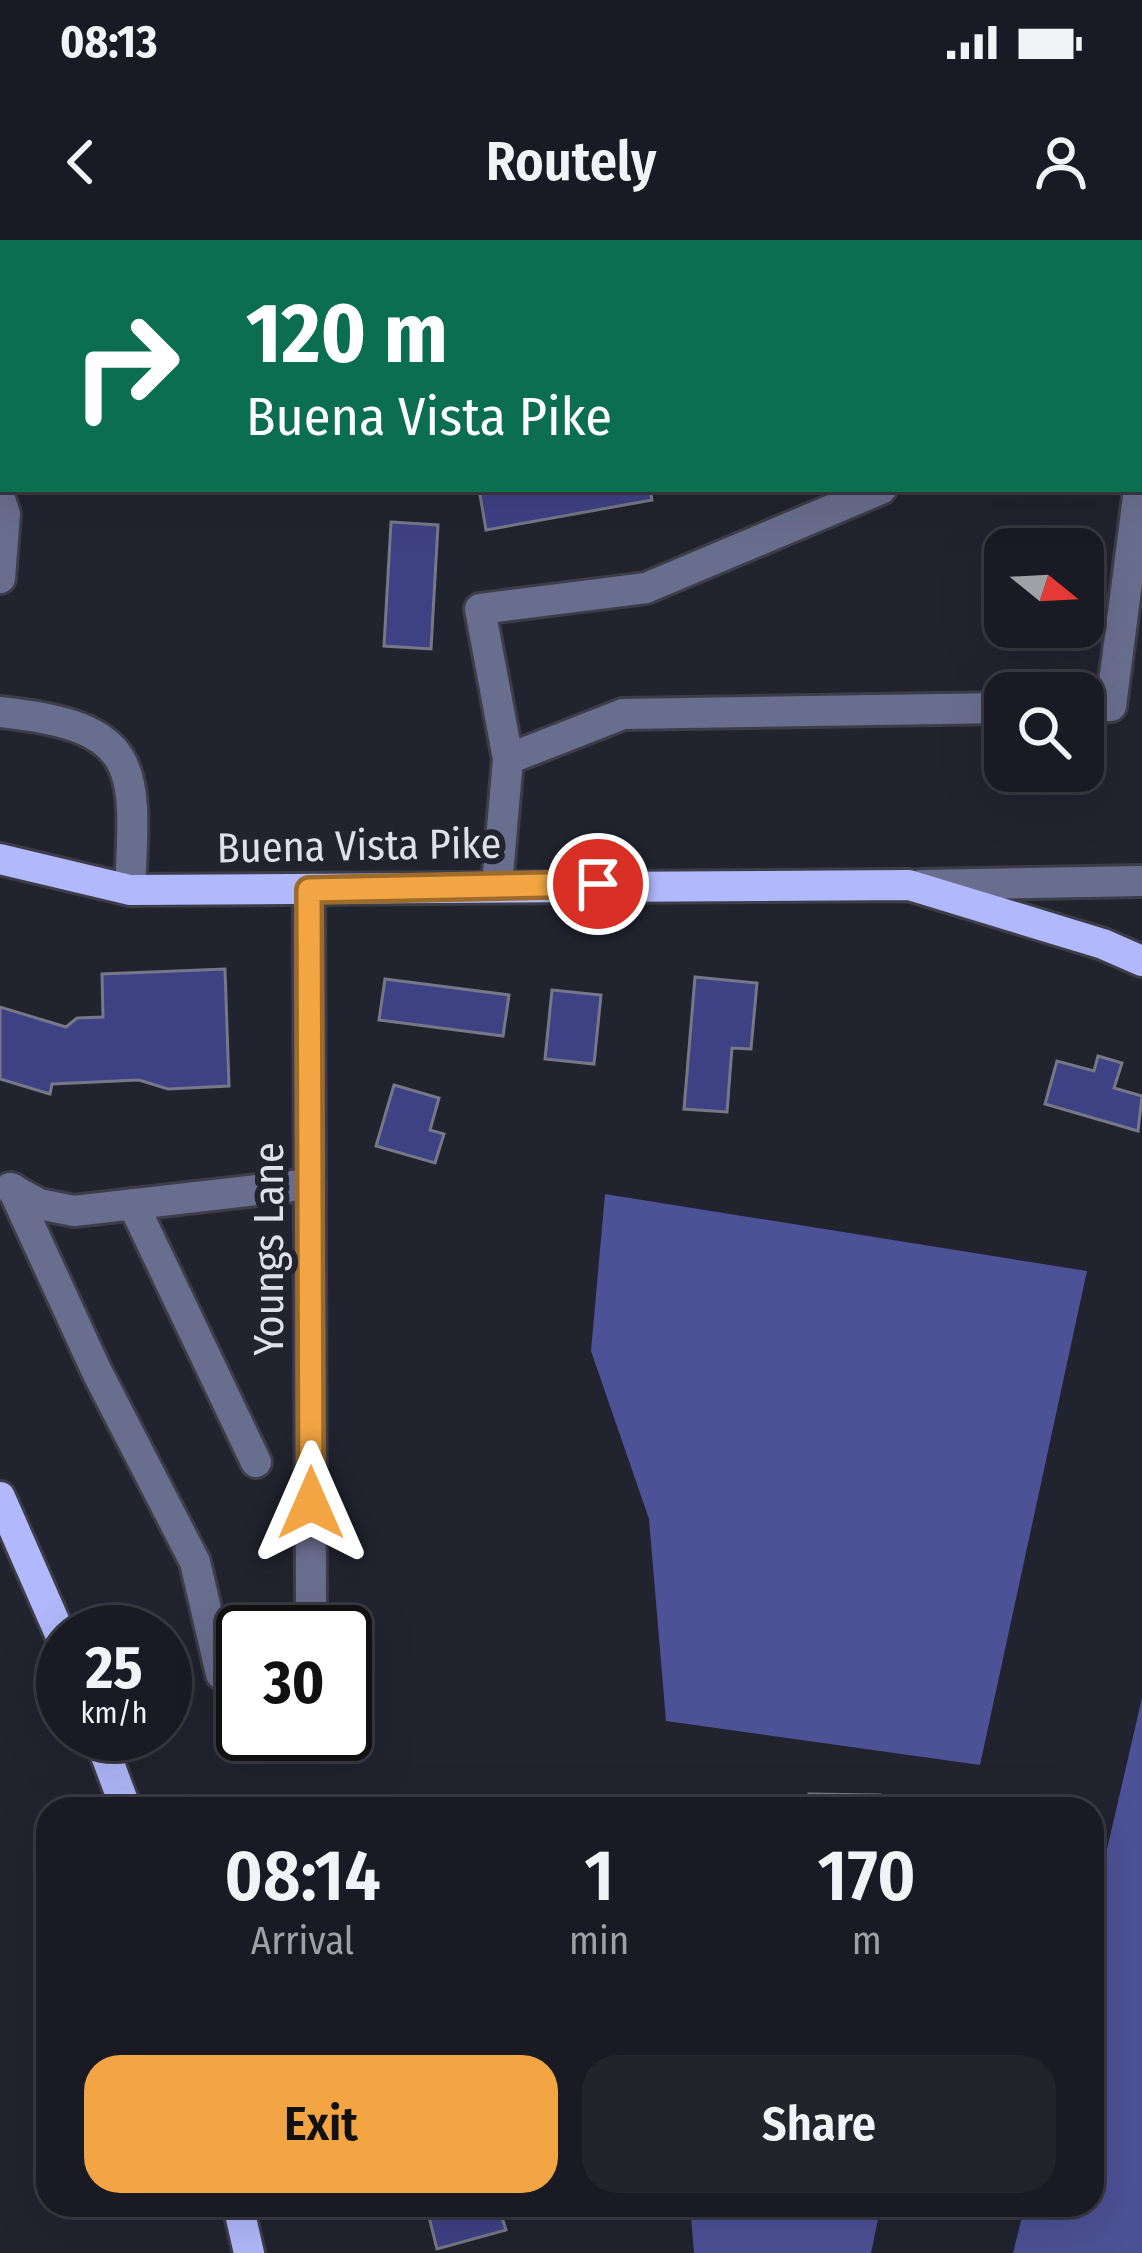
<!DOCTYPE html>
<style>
body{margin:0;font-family:"Fira Sans Condensed",sans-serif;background:#22232b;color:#f1f3f6;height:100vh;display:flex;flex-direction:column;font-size:45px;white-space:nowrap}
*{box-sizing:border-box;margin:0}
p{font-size:39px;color:#9fa1a6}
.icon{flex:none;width:66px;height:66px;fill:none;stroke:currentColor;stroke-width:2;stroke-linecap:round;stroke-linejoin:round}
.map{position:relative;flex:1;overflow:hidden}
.drawer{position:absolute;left:36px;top:1557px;width:1068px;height:420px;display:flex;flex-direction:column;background:#191a23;border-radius:36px;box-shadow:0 12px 48px #0002,0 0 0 3px #373841}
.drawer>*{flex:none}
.banner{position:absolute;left:0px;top:0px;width:1143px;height:252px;box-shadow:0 12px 48px #0002,0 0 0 3px #373841;background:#0b6e4f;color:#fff;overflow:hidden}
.needle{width:78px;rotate:108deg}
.fabs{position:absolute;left:984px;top:288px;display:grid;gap:24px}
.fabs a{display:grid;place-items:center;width:120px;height:120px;border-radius:24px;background:#191a23;box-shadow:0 12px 48px #0002,0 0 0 3px #373841;font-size:60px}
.speed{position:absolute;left:36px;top:1365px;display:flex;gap:24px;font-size:60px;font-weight:700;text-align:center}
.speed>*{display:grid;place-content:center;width:156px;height:156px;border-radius:50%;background:#191a23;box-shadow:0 12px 48px #0002,0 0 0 3px #373841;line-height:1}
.speed small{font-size:30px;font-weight:400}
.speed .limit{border:6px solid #111;border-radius:18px;background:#fff;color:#111}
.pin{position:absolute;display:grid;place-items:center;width:102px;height:102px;color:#fff;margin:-51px;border:6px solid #fff;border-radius:50%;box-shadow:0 3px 12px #0007}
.me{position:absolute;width:132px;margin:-66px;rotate:0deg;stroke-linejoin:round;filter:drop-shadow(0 0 9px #0008)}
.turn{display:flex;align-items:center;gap:42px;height:252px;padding:0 48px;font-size:54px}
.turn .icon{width:156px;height:156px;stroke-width:2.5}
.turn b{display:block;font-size:84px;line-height:102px}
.eta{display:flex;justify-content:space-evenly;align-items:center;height:204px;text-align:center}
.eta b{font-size:72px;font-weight:600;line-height:84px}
.button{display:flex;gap:24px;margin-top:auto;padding:24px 48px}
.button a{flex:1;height:138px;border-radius:36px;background:#f2a542;color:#111;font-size:48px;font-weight:600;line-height:138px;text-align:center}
.button a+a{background:#22232b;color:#f1f3f6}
.status{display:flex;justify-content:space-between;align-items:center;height:84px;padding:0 60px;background:#191a23;direction:ltr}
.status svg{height:33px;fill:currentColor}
header{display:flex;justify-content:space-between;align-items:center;height:156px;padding:0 48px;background:#191a23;font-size:54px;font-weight:600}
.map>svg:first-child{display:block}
</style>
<div class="status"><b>08:13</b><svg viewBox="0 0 49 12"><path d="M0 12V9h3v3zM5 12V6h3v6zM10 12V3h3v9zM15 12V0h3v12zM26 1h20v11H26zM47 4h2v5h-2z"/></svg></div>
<header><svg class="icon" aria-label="back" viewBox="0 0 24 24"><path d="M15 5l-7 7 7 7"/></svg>Routely<svg class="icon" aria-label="person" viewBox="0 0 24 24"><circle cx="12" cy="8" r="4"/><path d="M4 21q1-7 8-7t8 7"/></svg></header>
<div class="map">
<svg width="1142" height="2013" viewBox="0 0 1142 2013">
<rect width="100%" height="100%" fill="#21232f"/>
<g fill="#4d5196">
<polygon points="605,954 1087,1031 980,1525 666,1481 649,1279 591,1111"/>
<polygon points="1142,1458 1142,2013 1013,2013 1025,1965 1092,1965 1092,1674"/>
<polygon points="690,1965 881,1965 871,2013 694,2013"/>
</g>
<g fill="#3f4185" stroke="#767887" stroke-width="3">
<polygon points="479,249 650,249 652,260 486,290"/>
<polygon points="391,282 438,285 431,409 384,406"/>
<polygon points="225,729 229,846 168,849 139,840 52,844 50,854 0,839 0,767 66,787 77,778 103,777 102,734"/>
<polygon points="695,737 757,743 751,809 732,808 727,872 684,869"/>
<polygon points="385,739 509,755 503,796 379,780"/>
<polygon points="552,750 601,755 594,824 545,819"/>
<polygon points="1098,816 1122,823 1114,848 1142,856 1138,891 1045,864 1057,821 1094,831"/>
<polygon points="394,845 439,858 430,890 444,894 435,923 376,906"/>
<polygon points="809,1554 880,1555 880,1569 809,1569"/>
<polygon points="426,1965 473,1965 476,1974 499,1968 506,1990 437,2009"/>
</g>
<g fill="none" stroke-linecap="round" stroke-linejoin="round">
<defs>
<g id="minor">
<polyline points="1140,140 1142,139"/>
<polyline points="0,259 5,274 0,338"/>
<polyline points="1083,466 1111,466 1139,249"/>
<path d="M0,472C142,487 136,526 130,650"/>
<polyline points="508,519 623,474 1005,468"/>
<polyline points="921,645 1142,641"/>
<polyline points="497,646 508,519 480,369 646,348 881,249"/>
<polyline points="309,650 311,1368"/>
<polyline points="10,948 39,964 74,971 310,944"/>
<polyline points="13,949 97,1132 195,1322 221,1434"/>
<polyline points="133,964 256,1222"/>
</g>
<g id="major">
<polyline points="0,619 130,650 909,645 1103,704 1142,721"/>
<polyline points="0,1257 63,1401"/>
<polyline points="98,1494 126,1569"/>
<polyline points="238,1965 249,2013"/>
</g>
</defs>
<use href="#minor" stroke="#3c3d49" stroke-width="36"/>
<use href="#major" stroke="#3c3d49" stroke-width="36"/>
<use href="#minor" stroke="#6a6e8e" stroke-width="30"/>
<use href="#major" stroke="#b1b9fc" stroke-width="30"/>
</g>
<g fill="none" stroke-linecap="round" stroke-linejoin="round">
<defs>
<polyline id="route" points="311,1263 309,650 598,644"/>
</defs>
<use href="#route" stroke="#9d6b2b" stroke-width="30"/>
<use href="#route" stroke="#f2a542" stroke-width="21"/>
</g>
<g text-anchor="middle" stroke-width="12" stroke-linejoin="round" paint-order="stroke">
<g font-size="42" fill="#dfe0e9" stroke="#21232f">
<text transform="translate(359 605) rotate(-1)" y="15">Buena Vista Pike</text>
<text transform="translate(268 1009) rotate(-90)" y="15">Youngs Lane</text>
</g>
</g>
</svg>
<div class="fabs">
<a><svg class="needle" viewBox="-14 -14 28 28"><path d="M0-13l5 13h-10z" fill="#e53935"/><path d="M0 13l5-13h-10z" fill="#9fa1a6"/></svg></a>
<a><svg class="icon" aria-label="search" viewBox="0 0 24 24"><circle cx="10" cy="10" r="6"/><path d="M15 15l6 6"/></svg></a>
</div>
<div class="speed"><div>25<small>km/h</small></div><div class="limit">30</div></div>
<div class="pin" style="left:598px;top:644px;background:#d93025"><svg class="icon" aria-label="arrive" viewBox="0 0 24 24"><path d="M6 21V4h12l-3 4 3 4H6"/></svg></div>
<svg class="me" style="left:311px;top:1263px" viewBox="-20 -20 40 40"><path d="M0-17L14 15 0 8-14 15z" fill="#f2a542" stroke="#fff" stroke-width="4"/></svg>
<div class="banner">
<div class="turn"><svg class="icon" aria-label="right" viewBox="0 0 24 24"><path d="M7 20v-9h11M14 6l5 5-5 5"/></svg><div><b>120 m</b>Buena Vista Pike</div></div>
</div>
<section class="drawer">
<div class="eta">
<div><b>08:14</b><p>Arrival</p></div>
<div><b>1</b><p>min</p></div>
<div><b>170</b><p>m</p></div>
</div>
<div class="button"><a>Exit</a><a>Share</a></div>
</section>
</div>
